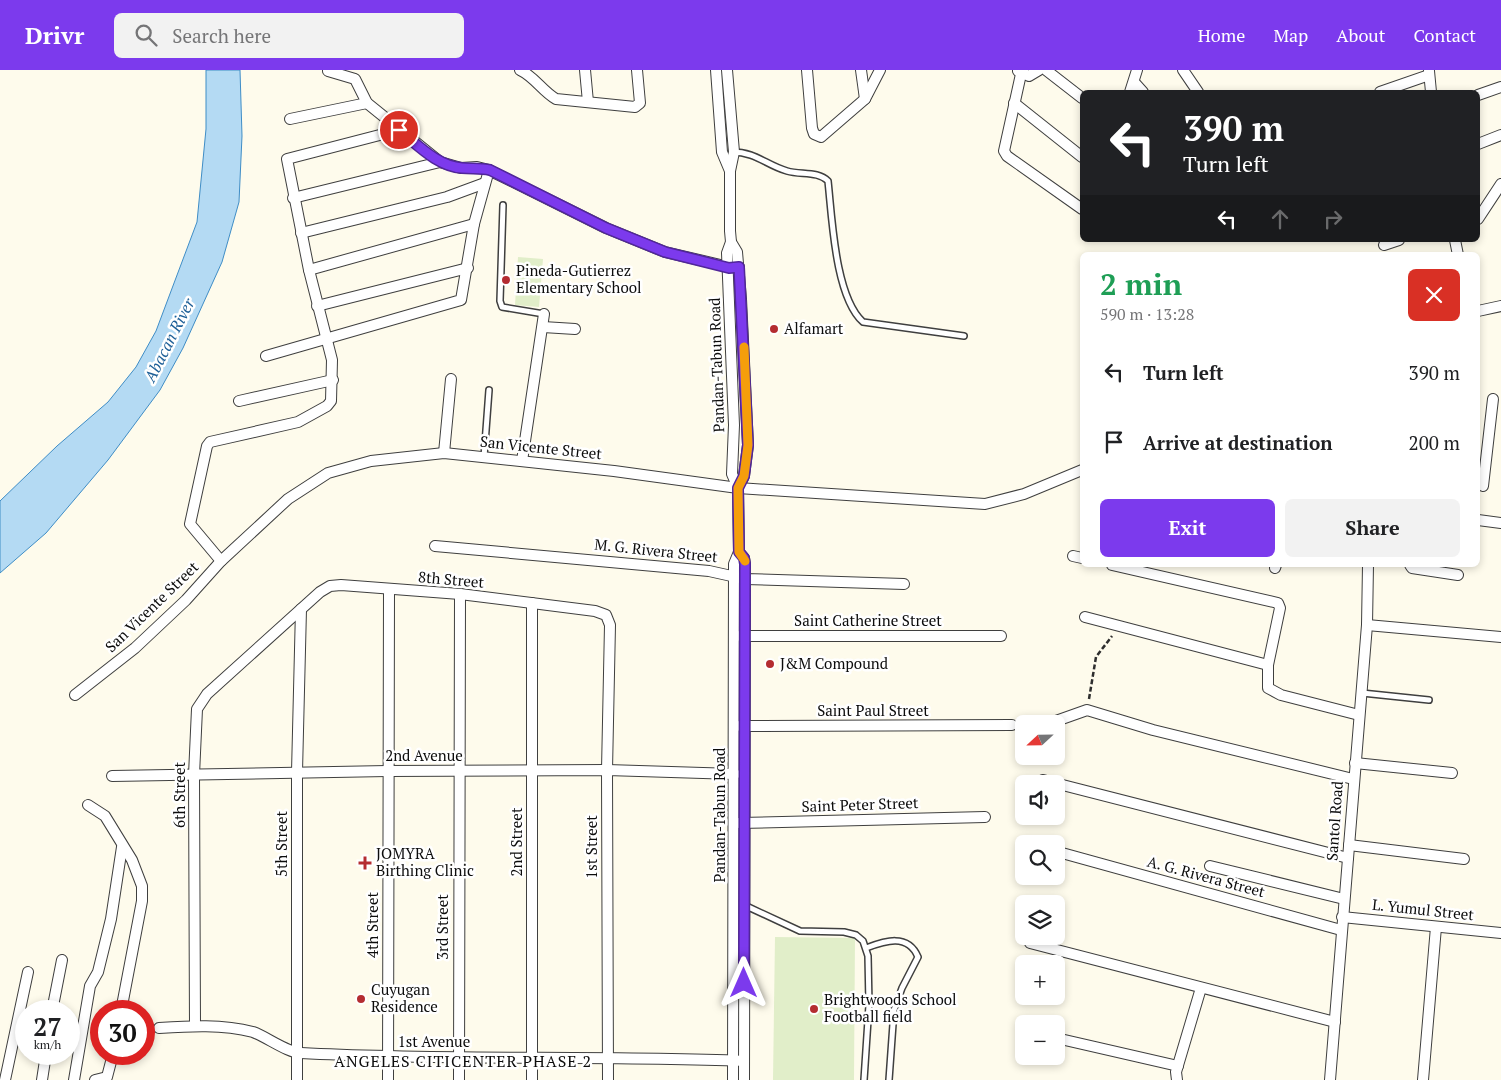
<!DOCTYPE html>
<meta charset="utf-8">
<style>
body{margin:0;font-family:"PT Serif",serif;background:#f2f2f2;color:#202124;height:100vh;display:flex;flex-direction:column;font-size:19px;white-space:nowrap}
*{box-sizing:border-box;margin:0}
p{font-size:16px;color:#757577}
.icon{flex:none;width:28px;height:28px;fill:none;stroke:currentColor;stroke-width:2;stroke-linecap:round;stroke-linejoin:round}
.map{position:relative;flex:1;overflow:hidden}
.panel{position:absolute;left:1080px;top:182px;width:400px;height:315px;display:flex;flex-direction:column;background:#fff;border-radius:8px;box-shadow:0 2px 8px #0003}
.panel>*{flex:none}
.hud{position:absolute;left:1080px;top:20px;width:400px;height:152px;border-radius:8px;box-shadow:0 2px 8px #0003;background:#202124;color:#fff;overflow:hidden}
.needle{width:32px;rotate:248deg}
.controls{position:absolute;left:1015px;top:645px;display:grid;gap:10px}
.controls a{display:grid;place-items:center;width:50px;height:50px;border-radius:8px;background:#fff;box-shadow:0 2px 8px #0003;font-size:25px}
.speed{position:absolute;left:15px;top:930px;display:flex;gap:10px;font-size:25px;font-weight:700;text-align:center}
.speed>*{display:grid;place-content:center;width:65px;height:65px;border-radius:50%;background:#fff;box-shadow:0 2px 8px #0003;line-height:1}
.speed small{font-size:12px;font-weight:400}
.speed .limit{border:8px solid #d22;background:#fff;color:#111}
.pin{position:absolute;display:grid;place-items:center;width:42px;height:42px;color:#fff;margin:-21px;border:2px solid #fff;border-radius:50%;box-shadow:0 1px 5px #0007}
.me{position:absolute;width:55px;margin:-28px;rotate:0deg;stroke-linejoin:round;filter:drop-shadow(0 0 4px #0008)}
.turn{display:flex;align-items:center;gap:18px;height:105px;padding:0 20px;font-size:22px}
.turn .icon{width:65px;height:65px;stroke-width:2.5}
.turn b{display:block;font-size:35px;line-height:42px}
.lanes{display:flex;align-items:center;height:48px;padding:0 20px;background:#0003;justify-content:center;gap:25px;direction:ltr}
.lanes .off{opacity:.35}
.round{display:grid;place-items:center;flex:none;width:52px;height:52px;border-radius:8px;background:#f2f2f2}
.overview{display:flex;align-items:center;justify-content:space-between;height:85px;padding:0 20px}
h1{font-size:30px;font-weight:600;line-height:38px;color:#1e9e55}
.button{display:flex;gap:10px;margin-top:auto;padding:10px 20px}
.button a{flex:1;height:58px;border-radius:8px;background:#7c3aed;color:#fff;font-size:20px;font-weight:600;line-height:58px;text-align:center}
.button a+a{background:#f2f2f2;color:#202124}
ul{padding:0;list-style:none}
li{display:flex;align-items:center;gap:15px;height:70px;padding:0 20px}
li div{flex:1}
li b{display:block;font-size:19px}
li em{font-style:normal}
header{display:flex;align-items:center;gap:30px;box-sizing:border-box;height:70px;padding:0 25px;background:#7c3aed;color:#fff}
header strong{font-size:24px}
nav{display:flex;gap:28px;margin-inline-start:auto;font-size:18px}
.search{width:350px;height:45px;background:#f2f2f2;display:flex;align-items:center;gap:12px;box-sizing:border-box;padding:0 18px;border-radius:8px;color:#757577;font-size:19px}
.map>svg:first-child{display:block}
</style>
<header>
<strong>Drivr</strong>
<div class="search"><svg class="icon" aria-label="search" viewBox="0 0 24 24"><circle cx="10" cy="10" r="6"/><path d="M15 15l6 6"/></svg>Search here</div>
<nav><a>Home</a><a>Map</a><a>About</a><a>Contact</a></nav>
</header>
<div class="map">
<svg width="1501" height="1010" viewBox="0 0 1501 1010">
<rect width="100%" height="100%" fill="#fefbec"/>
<g fill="#e1eec9">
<polygon points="518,187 543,189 539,237 515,235"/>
<polygon points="775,867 855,868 854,1010 773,1010"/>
</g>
<polygon fill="#b4daf3" stroke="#3f8dc6" points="206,0 240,0 242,66 239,132 222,192 183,278 160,320 108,390 46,463 0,503 0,431 57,376 108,332 136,297 156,261 197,152 206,59"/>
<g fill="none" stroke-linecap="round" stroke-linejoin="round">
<defs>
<g id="lane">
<path d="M732,82C756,82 766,95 787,101C801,105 818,101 828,111C832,147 835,227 863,252L964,266"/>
<polyline points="503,135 500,231 502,237 544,244"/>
<polyline points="484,387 489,320"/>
<polyline points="1362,623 1429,630"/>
<polyline points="744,835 800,861 844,862 856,865 863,871 868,886 869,935 864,1010"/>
<path d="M866,878C885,871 908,863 918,887L902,918L894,940L889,1010"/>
</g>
<g id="street">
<path d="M520,0C535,7 542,21 556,29L635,37L640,33L637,0"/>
<polyline points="585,0 588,32"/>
<polyline points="716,0 722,82 730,101"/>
<polyline points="727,0 734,82 730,101 730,161 731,172 737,182 741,229 748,375 744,406 738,418"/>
<polyline points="807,0 812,58 814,64 821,67 865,29 880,0"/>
<polyline points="861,0 865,29"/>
<polyline points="1046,0 1082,28"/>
<polyline points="1183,0 1198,22"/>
<polyline points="328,1 355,9 367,33 440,92 461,98 477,97 489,100 606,158 665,182 729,197 739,197"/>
<polyline points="1018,1 1029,6 1039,0"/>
<polyline points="1429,1 1431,22"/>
<polyline points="1021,4 1004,81 1007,86 1082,139"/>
<polyline points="1134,12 1143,22"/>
<polyline points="1130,22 1137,0"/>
<polyline points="1380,22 1429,5"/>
<polyline points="1478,25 1501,17"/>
<polyline points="1014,33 1082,87"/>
<polyline points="290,49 367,33"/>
<polyline points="1478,74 1501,65"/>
<polyline points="293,128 440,92"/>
<polyline points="1478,149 1501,114"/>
<polyline points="301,163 447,127 485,113"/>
<polyline points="1455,170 1458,185"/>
<polyline points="731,172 727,183 734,355 732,404 738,418 739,482 734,494 733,1010"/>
<polyline points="1384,175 1399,170"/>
<polyline points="309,200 474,154"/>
<polyline points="317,236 468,198"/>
<polyline points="1478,241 1501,236"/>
<polyline points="543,257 575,259"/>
<polyline points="266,286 461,230 474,154 489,100"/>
<polyline points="239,331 333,310"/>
<polyline points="444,383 451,309"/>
<polyline points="522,391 544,244"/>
<polyline points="1483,416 1493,329"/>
<polyline points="1478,450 1501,453"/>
<polyline points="435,476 709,501 745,509 904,514"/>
<polyline points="739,482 744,488 745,494 744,1010"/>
<polyline points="1073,486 1082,488"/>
<polyline points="221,491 190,454 207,376 210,372 298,352 327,336 331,331 332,290 309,200 287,89 399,60"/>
<polyline points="1112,495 1278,533 1280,538 1268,595 1268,618 1281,625 1359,645"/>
<polyline points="1410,495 1412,498 1458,505"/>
<polyline points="1275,498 1276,495"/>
<polyline points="532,533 532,1010"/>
<polyline points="1085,547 1268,595"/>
<polyline points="1367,555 1501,567"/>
<polyline points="740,566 1001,566"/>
<polyline points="75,625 135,578 186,530 221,491 288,429 328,403 371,391 444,383 614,401 738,418 985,434 1024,424 1082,400"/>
<polyline points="1056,651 1087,640 1153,660 1353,709"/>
<polyline points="740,656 1012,655"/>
<polyline points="1355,693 1452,703"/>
<polyline points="112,706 387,701 607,700 735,704"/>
<polyline points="1043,710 1348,788"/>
<polyline points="88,735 105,746 132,790 142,816 142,831 121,941"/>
<polyline points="739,753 985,747"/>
<polyline points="1349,775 1464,789"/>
<polyline points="1062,783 1341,860"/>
<polyline points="1210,796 1344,829"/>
<polyline points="1342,847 1501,863"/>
<polyline points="1030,873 1335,952"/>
<polyline points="52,941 62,890"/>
<polyline points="195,956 194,705 197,639 207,624 320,522 330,516 341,515 460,524 595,541 606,545 610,555 607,700 608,1010"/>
<path d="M159,958C190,956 222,954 253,962C267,967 288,983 301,983C448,991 596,985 744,991"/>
<polyline points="1056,968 1178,996"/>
<polyline points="5,1010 28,902"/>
<polyline points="42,1010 46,984"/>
<polyline points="74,1010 90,916 98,902 111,849 122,777"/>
<polyline points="95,1010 107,1007 113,984"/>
<polyline points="297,1010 297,702 301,539"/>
<polyline points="388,1010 389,520"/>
<polyline points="459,1010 460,524"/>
<polyline points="1177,1010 1176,1002 1201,918"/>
<polyline points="1330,1010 1367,555 1368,495"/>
<polyline points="1423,1010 1436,857"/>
</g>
</defs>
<use href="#lane" stroke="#3f3f3f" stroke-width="8"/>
<use href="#street" stroke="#3f3f3f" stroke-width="12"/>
<polyline stroke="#2e2e2e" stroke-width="2.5" stroke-dasharray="5 2.5" stroke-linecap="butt" points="1089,629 1096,587 1112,566"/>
<use href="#lane" stroke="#fff" stroke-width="5"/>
<use href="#street" stroke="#fff" stroke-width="10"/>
</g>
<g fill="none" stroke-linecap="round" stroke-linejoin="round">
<defs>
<path id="route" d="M399,60C418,75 437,96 462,98C472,99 480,98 490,100L606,158L665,182L729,198L739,197L748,375L744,406L738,418L739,482L744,488L745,494L744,913"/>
</defs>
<use href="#route" stroke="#51269a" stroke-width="12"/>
<use href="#route" stroke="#7c3aed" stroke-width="9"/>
<polyline stroke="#f59e0b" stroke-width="9" points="744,277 748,375 744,406 738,418 739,482 745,491"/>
</g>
<g fill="#b42c30" stroke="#fff" stroke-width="2">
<circle cx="506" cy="210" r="5"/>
<circle cx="774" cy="259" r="5"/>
<circle cx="770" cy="594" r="5"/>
<path d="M362.5 785.5h5v5h5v5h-5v5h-5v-5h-5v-5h5z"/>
<circle cx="361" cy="929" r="5"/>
<circle cx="814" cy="939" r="5"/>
</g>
<g text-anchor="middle" stroke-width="5" stroke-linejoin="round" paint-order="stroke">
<g font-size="15" fill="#0c0c0c" stroke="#fff" text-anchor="start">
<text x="516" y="206">Pineda-Gutierrez<tspan x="516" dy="17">Elementary School</tspan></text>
<text x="784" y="264">Alfamart</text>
<text x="780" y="599">J&amp;M Compound</text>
<text x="376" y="789">JOMYRA<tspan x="376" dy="17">Birthing Clinic</tspan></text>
<text x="371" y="925">Cuyugan<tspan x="371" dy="17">Residence</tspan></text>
<text x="824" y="935">Brightwoods School<tspan x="824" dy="17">Football field</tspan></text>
</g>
<g font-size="15" fill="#0c0c0c" stroke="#fff">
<text transform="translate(717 295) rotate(-92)" y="5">Pandan-Tabun Road</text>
<text transform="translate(541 378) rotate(6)" y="5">San Vicente Street</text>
<text transform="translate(656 481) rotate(6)" y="5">M. G. Rivera Street</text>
<text transform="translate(451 510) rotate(5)" y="5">8th Street</text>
<text transform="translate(152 537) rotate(-44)" y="5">San Vicente Street</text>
<text x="868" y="556">Saint Catherine Street</text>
<text x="873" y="646">Saint Paul Street</text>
<text x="424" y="691">2nd Avenue</text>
<text transform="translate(180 725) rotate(-90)" y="5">6th Street</text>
<text transform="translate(860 735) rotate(-2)" y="5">Saint Peter Street</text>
<text transform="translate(720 745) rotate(-90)" y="5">Pandan-Tabun Road</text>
<text transform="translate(1335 751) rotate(-86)" y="5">Santol Road</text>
<text transform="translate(517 772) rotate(-90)" y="5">2nd Street</text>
<text transform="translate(282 774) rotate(-90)" y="5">5th Street</text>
<text transform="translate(592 777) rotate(-90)" y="5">1st Street</text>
<text transform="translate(1206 807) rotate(15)" y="5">A. G. Rivera Street</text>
<text transform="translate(1423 840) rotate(6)" y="5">L. Yumul Street</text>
<text transform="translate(373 855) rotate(-90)" y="5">4th Street</text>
<text transform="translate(443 857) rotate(-90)" y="5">3rd Street</text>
<text x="434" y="977">1st Avenue</text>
</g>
<g font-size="16" font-style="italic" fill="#1d5f97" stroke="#fff">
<text transform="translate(169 270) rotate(-63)" y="6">Abacan River</text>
</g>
<g font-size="16" letter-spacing="1" fill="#0c0c0c" stroke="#fff">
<text x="463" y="997">ANGELES CITICENTER PHASE 2</text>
</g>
</g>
</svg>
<div class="controls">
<a><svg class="needle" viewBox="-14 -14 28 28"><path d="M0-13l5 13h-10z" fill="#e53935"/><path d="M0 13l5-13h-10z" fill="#757577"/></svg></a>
<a><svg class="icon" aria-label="sound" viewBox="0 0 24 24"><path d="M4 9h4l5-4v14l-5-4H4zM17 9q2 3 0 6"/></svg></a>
<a><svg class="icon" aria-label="search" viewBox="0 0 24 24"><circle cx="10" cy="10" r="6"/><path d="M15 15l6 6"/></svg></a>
<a><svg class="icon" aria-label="layers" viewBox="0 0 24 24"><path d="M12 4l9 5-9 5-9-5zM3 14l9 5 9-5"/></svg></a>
<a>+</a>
<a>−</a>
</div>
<div class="speed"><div>27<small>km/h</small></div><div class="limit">30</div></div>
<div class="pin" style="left:399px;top:60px;background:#d93025"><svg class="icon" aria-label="arrive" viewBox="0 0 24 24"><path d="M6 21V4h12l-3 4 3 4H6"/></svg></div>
<svg class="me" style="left:744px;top:913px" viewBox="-20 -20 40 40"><path d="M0-17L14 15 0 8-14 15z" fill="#7c3aed" stroke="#fff" stroke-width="4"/></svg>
<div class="hud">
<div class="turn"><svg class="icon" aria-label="left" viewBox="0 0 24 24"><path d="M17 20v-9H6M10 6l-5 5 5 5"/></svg><div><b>390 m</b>Turn left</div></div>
<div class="lanes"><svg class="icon" aria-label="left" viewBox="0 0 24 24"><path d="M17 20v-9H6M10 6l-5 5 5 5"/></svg><svg class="icon off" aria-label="ahead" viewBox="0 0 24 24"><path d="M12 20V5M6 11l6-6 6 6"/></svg><svg class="icon off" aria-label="right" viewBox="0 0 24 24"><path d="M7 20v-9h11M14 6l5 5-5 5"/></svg></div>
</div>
<section class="panel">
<div class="overview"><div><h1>2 min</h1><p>590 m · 13:28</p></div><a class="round" style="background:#d93025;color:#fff"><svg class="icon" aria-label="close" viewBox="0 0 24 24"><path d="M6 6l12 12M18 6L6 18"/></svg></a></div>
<ul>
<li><svg class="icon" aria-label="left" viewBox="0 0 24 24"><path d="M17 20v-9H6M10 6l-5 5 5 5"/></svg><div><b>Turn left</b></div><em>390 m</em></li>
<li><svg class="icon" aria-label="arrive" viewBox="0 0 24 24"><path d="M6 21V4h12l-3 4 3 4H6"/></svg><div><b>Arrive at destination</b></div><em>200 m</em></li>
</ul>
<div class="button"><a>Exit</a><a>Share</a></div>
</section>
</div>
